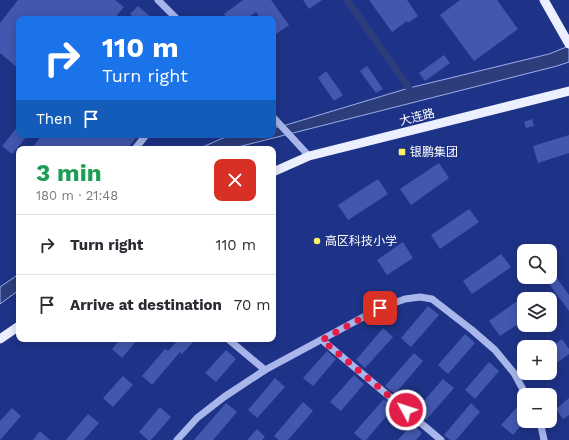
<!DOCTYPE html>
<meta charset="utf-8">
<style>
body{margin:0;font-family:"Work Sans","Noto Sans SC",sans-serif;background:#f2f2f3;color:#2b2b33;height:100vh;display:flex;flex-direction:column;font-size:15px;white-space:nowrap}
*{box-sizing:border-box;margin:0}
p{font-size:13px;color:#7c7c81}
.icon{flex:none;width:22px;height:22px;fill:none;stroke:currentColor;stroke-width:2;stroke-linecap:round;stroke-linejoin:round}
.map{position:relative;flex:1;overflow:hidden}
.details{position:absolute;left:16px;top:146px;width:260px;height:196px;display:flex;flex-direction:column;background:#fff;border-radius:8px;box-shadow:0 2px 10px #0003}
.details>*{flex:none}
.guide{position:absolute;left:16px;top:16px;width:260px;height:122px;border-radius:8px;box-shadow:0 2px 10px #0003;background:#1a73e8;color:#fff;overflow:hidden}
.buttons{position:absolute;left:517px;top:244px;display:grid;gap:8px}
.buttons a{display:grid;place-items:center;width:40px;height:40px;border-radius:8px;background:#fff;box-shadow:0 2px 10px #0003;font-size:20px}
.pin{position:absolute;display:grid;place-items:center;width:34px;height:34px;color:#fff;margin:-17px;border-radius:8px;box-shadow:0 2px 6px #0006}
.me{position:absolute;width:44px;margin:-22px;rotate:310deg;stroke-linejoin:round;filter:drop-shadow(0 0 3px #0008)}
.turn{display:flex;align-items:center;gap:14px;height:84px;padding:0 20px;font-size:18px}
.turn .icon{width:52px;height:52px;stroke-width:2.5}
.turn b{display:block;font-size:28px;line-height:34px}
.then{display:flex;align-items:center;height:38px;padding:0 20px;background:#0003;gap:8px;font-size:15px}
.round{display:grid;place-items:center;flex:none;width:42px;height:42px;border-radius:8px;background:#f2f2f3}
.overview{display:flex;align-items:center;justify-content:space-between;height:68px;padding:0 20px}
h1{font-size:24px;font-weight:700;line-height:30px;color:#1e9e55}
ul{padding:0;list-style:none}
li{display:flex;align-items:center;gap:12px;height:60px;padding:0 20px;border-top:1px solid #e1e1e2}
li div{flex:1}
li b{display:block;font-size:15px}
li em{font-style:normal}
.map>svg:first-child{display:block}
</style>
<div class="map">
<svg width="569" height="440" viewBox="0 0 569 440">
<rect width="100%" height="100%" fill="#1e3387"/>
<g fill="#2d3d7c" stroke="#9baeed">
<polygon points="569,46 569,62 557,66 230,149 198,149 223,138 238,135 273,135 273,128 286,125 409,88 549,54"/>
<polygon points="19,274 19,290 0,304 0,287"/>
</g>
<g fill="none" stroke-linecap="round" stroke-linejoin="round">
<polyline stroke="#2d3d7c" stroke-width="7" points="347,0 409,88"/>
</g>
<g fill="#4258ae">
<polygon points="18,0 115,0 124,7 114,19 19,19 19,69 0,53 0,23"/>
<polygon points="243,0 271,0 289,25 273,36 273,19 261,19 256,12 246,19 227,19 224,14"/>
<polygon points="303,0 322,0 309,9"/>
<polygon points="369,0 407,0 418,16 408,23 407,21 392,32"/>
<polygon points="460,0 497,0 518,29 474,61 440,15"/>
<polygon points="138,6 153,19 135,19 130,14"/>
<polygon points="444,55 450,63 425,81 419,73"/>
<polygon points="367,66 383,89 376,93 360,71"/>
<polygon points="326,71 343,95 334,101 318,78"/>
<polygon points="532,119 534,126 526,128 524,122"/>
<polygon points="19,125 19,135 28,135 12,154 2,146"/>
<polygon points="42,135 138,135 127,149 79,149 75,146 73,149 31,149"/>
<polygon points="569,135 569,153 538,163 533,146"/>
<polygon points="439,163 449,178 411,205 400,189"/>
<polygon points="378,179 388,194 348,220 338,205"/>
<polygon points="469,209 479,222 440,249 431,235"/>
<polygon points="403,242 413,258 387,275 377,260"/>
<polygon points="501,254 511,267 472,294 463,281"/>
<polygon points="550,269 569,295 569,311 544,277 550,277"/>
<polygon points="530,292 535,299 524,299 524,320 500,336 489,321"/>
<polygon points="428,306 439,315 411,347 401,338"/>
<polygon points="383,328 393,337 365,368 356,360"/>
<polygon points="465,334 475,343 448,374 438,365"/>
<polygon points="120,339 138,339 122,358 112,349"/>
<polygon points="179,339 196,339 182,354 180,352 152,385 142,376 165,349 168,351"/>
<polygon points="562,339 569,349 569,354 550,368 550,348"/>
<polygon points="226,350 236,359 216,382 205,373"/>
<polygon points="327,351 336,359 313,386 303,378"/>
<polygon points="414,353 423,361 395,394 385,386"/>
<polygon points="489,362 499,371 475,399 465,390"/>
<polygon points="529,373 544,373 534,380"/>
<polygon points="354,375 364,384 341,411 330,402"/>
<polygon points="123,376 133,385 113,407 103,398"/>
<polygon points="275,378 285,387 257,418 248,410"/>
<polygon points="443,379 454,388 426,420 415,411"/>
<polygon points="569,398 569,415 563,419 556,409"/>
<polygon points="384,399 394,407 366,440 362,440 354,433"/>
<polygon points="303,402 313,411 288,440 279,440 274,436"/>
<polygon points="226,403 237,412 213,440 194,440"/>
<polygon points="471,403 480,412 456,440 450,440 444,435"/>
<polygon points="160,407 171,417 151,440 148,440 139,432"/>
<polygon points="517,407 524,414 524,422 513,435 501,425"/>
<polygon points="12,408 21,416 0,440 0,421"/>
<polygon points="88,414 99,423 84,440 66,440"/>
<polygon points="412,424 422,433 416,440 398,440"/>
<polygon points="257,429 265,437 262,440 247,440"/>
<polygon points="40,431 50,440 33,440"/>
</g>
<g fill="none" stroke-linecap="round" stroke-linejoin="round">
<g stroke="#a8b6eb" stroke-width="7">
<polyline points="158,0 177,19"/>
<polyline points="273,117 309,156"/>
<polyline points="135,149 146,135"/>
<polyline points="228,339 265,370"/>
<polyline points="322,340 441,440"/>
<polyline points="540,421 544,440"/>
<polyline points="177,440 197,418 224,397 265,370 380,308 405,299 420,297 432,299 472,330 495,350 514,373 526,395"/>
</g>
<g stroke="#eceffe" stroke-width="9">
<polyline points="544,0 569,44"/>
<polyline points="273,172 309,156 569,91"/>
<polyline points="0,339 19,326"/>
</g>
</g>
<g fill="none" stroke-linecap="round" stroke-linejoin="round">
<polyline stroke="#e11d48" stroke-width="7" stroke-dasharray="0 12.6" points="380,308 322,340 406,410"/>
</g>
<g fill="#faf267" stroke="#1e3387" stroke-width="1.5">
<rect x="398" y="148" width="8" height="8" rx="2"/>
<circle cx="317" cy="241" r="4"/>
</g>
<g text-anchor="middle" stroke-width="3.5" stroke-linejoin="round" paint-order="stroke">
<g font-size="12" fill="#fff" stroke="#1e3387">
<text transform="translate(417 117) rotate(-14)" y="4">大连路</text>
</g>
<g font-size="12" fill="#fff" stroke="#1e3387" text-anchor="start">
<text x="410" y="156">银鹏集团</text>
<text x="325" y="245">高区科技小学</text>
</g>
</g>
</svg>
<div class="buttons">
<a><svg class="icon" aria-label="search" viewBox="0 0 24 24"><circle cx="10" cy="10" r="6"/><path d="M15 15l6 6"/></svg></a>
<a><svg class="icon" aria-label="layers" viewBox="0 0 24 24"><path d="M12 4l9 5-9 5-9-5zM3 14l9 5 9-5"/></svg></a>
<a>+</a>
<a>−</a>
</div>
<div class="pin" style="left:380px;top:308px;background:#d93025"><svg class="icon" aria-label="arrive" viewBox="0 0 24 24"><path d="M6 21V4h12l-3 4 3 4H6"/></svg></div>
<svg class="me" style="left:406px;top:410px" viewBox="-20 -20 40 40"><circle r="17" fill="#e11d48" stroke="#fff" stroke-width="3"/><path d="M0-11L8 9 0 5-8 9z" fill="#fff"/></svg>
<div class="guide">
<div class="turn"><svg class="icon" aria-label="right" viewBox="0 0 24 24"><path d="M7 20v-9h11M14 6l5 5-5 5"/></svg><div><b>110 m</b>Turn right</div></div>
<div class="then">Then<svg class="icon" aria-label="arrive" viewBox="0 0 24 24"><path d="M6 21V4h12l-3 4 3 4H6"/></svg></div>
</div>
<section class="details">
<div class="overview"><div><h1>3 min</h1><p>180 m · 21:48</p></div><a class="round" style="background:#d93025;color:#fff"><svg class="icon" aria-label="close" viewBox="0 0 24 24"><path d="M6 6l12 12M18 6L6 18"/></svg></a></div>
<ul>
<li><svg class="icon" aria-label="right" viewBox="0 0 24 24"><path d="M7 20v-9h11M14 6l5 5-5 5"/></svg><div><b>Turn right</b></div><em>110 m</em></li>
<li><svg class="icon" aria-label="arrive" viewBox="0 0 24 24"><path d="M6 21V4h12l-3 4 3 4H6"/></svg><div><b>Arrive at destination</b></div><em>70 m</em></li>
</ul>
</section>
</div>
